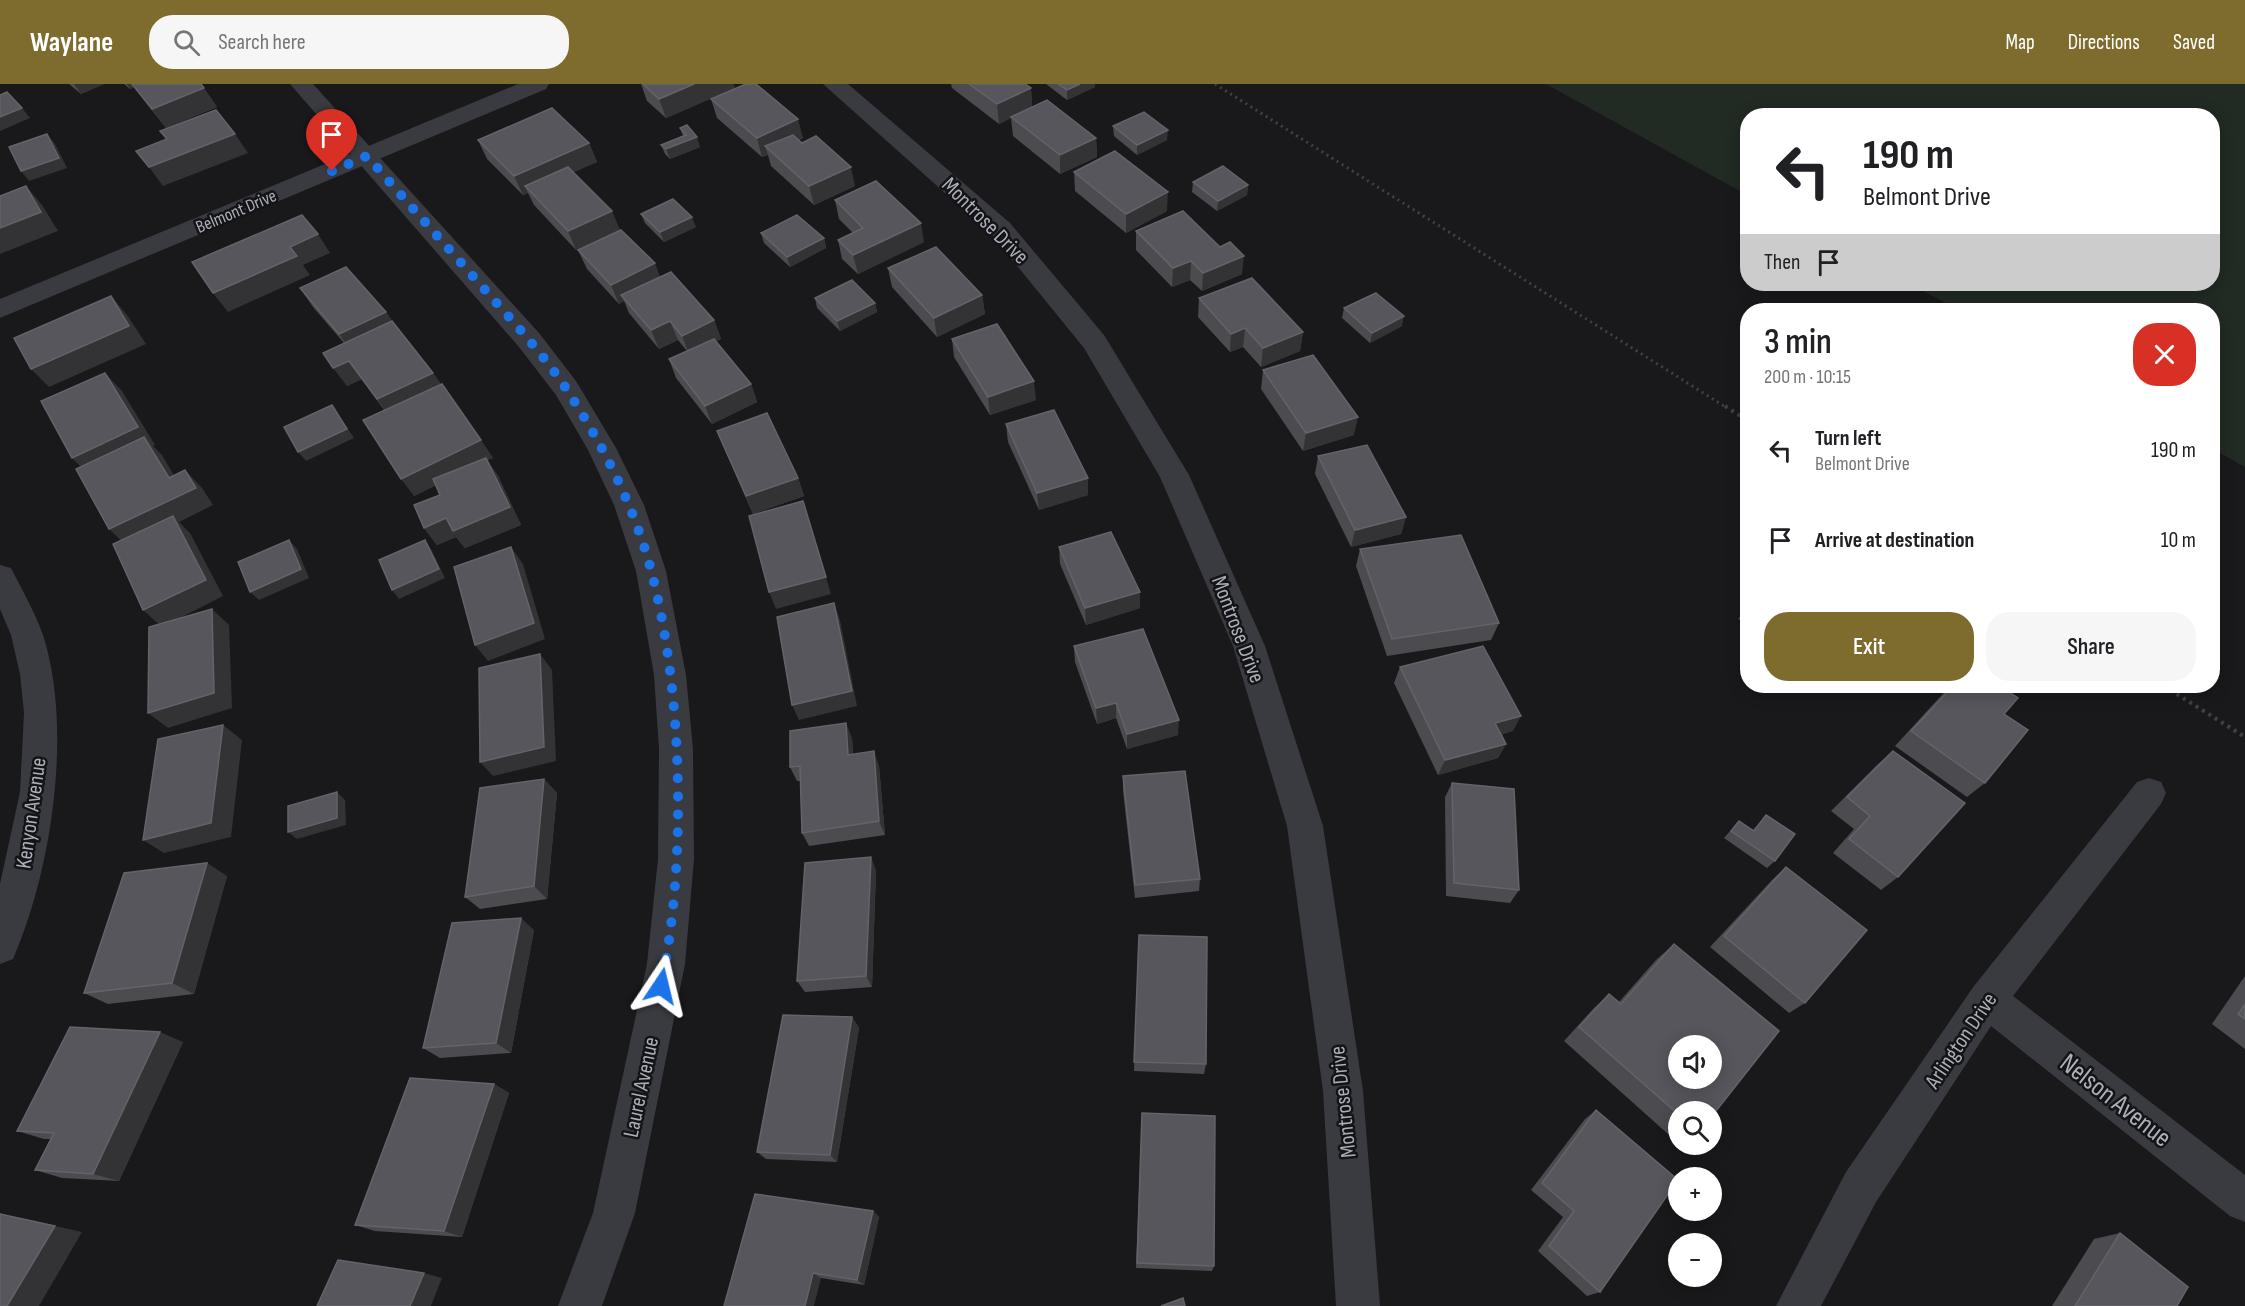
<!DOCTYPE html>
<meta charset="utf-8">
<style>
body{margin:0;font-family:"Sofia Sans Condensed",sans-serif;background:#f6f6f6;color:#202124;height:100vh;display:flex;flex-direction:column;font-size:22px;white-space:nowrap}
*{box-sizing:border-box;margin:0}
p{font-size:20px;color:#757577}
.icon{flex:none;width:33px;height:33px;fill:none;stroke:currentColor;stroke-width:2;stroke-linecap:round;stroke-linejoin:round}
.map{position:relative;flex:1;overflow:hidden}
.sheet{position:absolute;left:1740px;top:219px;width:480px;height:390px;display:flex;flex-direction:column;background:#fff;border-radius:24px;box-shadow:0 3px 15px #0003}
.sheet>*{flex:none}
.guide{position:absolute;left:1740px;top:24px;width:480px;height:183px;border-radius:24px;box-shadow:0 3px 15px #0003;background:#fff;color:#202124;overflow:hidden}
.controls{position:absolute;left:1668px;top:951px;display:grid;gap:12px}
.controls a{display:grid;place-items:center;width:54px;height:54px;border-radius:50%;background:#fff;box-shadow:0 3px 15px #0003;font-size:30px}
.pin{position:absolute;display:grid;place-items:center;width:51px;height:51px;color:#fff;margin:-62px -26px;border-radius:50% 50% 50% 0;rotate:-45deg;box-shadow:0 0 6px #0007}
.pin .icon{rotate:45deg}
.me{position:absolute;width:66px;margin:-33px;rotate:10deg;stroke-linejoin:round;filter:drop-shadow(0 0 4px #0008)}
.turn{display:flex;align-items:center;gap:21px;height:126px;padding:0 24px;font-size:27px}
.turn .icon{width:78px;height:78px;stroke-width:2.5}
.turn b{display:block;font-size:42px;line-height:51px}
.then{display:flex;align-items:center;height:57px;padding:0 24px;background:#0003;gap:12px;font-size:22px}
.round{display:grid;place-items:center;flex:none;width:63px;height:63px;border-radius:24px;background:#f6f6f6}
.head{display:flex;align-items:center;justify-content:space-between;height:102px;padding:0 24px}
h1{font-size:36px;font-weight:600;line-height:45px}
.primary-button{display:flex;gap:12px;margin-top:auto;padding:12px 24px}
.primary-button a{flex:1;height:69px;border-radius:24px;background:#7e6c2f;color:#fff;font-size:24px;font-weight:600;line-height:69px;text-align:center}
.primary-button a+a{background:#f6f6f6;color:#202124}
ul{padding:0;list-style:none}
li{display:flex;align-items:center;gap:18px;height:90px;padding:0 24px}
li div{flex:1}
li b{display:block;font-size:22px}
li em{font-style:normal}
header{display:flex;align-items:center;gap:36px;box-sizing:border-box;height:84px;padding:0 30px;background:#7e6c2f;color:#fff}
header strong{font-size:28px}
nav{display:flex;gap:33px;margin-inline-start:auto;font-size:21px}
.search{width:420px;height:54px;background:#f6f6f6;display:flex;align-items:center;gap:15px;box-sizing:border-box;padding:0 21px;border-radius:24px;color:#757577;font-size:22px}
.map>svg:first-child{display:block}
</style>
<header>
<strong>Waylane</strong>
<div class="search"><svg class="icon" aria-label="search" viewBox="0 0 24 24"><circle cx="10" cy="10" r="6"/><path d="M15 15l6 6"/></svg>Search here</div>
<nav><a>Map</a><a>Directions</a><a>Saved</a></nav>
</header>
<div class="map">
<svg width="2245" height="1222" viewBox="0 0 2245 1222">
<rect width="100%" height="100%" fill="#19191b"/>
<polygon fill="#212a23" points="1546,0 2245,0 2245,383 2213,365 2212,226 1959,226 1910,200 2212,200 2212,32 1748,32 1747,111"/>
<g fill="none" stroke-linecap="round" stroke-linejoin="round">
<polyline stroke="#404147" stroke-width="3" stroke-dasharray="2 4" stroke-linecap="butt" points="1215,0 1727,324"/>
<g stroke="#404147" stroke-width="4" stroke-dasharray="3 4.5" stroke-linecap="butt">
<polyline points="1725,322 1748,337"/>
<polyline points="2164,602 2245,653"/>
</g>
<g fill="#3a3b40" fill-rule="evenodd">
<polygon points="290,0 313,0 539,249 576,297 616,364 644,421 666,487 686,591 693,665 694,775 685,880 635,1129 602,1222 558,1222 593,1129 647,880 658,775 659,665 654,591 636,487 614,421 588,366 556,311 519,263"/>
<polygon points="823,0 848,0 1010,139 1104,251 1189,391 1265,562 1323,742 1363,1007 1380,1222 1336,1222 1323,1007 1287,742 1233,562 1160,393 1084,264 992,151"/>
<path d="M0,481L11,484C22,506 35,528 43,551C73,644 52,786 13,875L0,880V800L20,708L24,629L20,590L11,551L0,525Z"/>
<polygon points="2149,694 2161,698 2166,709 2161,720 2013,912 2245,1091 2245,1138 2230,1132 1991,942 1876,1118 1821,1222 1776,1222 1846,1088 1974,902 2137,698"/>
</g>
<polygon fill="#3a3b40" fill-rule="evenodd" points="518,0 549,0 546,5 0,234 0,215"/>
</g>
<g fill="#4b4b50">
<polygon points="69,0 104,0 81,10"/>
<polygon points="124,0 201,0 217,23 166,44 134,3 130,5"/>
<polygon points="641,0 733,0 735,4 666,34 647,17"/>
<polygon points="951,0 1025,0 1031,4 1032,23 1096,54 1097,73 1060,90 1013,52 1011,34 999,40 952,4"/>
<polygon points="1046,0 1095,0 1095,3 1067,16"/>
<polygon points="711,15 803,54 799,56 855,102 814,121 771,82 768,71 762,73 717,34"/>
<polygon points="1113,42 1167,56 1137,71 1114,52"/>
<polygon points="680,44 700,63 670,75 665,70 661,61 683,52"/>
<polygon points="478,56 589,59 597,78 573,88 620,146 576,166 534,121 528,109 523,111 487,75"/>
<polygon points="1074,88 1167,127 1126,149 1075,107"/>
<polygon points="1193,98 1248,101 1247,111 1217,127 1192,108"/>
<polygon points="835,116 924,158 858,190 842,175 838,156 853,149 839,135"/>
<polygon points="641,130 696,143 664,158 645,139"/>
<polygon points="1136,147 1242,190 1202,207 1190,196 1172,203 1136,166"/>
<polygon points="761,149 824,154 826,164 790,183 764,159"/>
<polygon points="578,166 660,193 714,236 721,255 716,257 751,300 757,318 712,340 676,294 669,275 687,267 678,256 659,265 629,229 624,217 619,220 587,185"/>
<polygon points="888,184 982,211 985,230 937,253 892,203"/>
<polygon points="300,204 386,228 392,237 433,289 493,374 487,376 498,392 521,441 465,464 456,453 437,461 424,444 440,411 436,401 414,412 384,326 362,295 347,302 344,259 313,223"/>
<polygon points="815,214 875,219 877,228 840,247 817,224"/>
<polygon points="1199,214 1303,248 1300,267 1261,283 1243,263 1230,268 1198,233"/>
<polygon points="1344,224 1402,242 1370,259 1342,234"/>
<polygon points="952,255 1036,316 990,331 954,273"/>
<polygon points="1263,286 1354,351 1303,367 1261,305"/>
<polygon points="1006,340 1088,411 1039,426 1008,358"/>
<polygon points="717,347 798,394 804,412 753,430"/>
<polygon points="1318,372 1406,433 1401,450 1351,463 1315,390"/>
<polygon points="1059,463 1140,524 1086,541 1060,480"/>
<polygon points="1360,465 1499,539 1491,556 1387,572 1356,482"/>
<polygon points="1748,522 1748,541 1738,535"/>
<polygon points="1074,562 1178,651 1127,665 1116,634 1097,640 1075,578"/>
<polygon points="1400,583 1513,647 1502,650 1506,660 1498,674 1438,691 1394,599"/>
<polygon points="1950,602 2000,602 2004,630 1985,699 1967,713 1895,662"/>
<polygon points="852,654 853,670 879,682 885,751 809,762 802,749 800,697 797,697 790,683"/>
<polygon points="1893,667 1898,793 1881,806 1833,769 1854,745 1831,727 1877,681"/>
<polygon points="1123,692 1200,795 1199,807 1135,814 1123,707"/>
<polygon points="544,695 557,709 547,815 480,825 465,813"/>
<polygon points="1452,699 1519,806 1510,819 1446,812 1445,713"/>
<polygon points="1766,731 1775,777 1767,784 1724,754 1739,737 1753,746"/>
<polygon points="1786,783 1805,919 1789,929 1710,863 1772,796"/>
<polygon points="876,786 872,903 805,908 797,897"/>
<polygon points="227,792 194,910 108,920 84,909"/>
<polygon points="534,846 511,969 440,974 423,964"/>
<polygon points="1139,851 1206,980 1204,990 1134,987"/>
<polygon points="1674,860 1678,1028 1678,1059 1564,957 1593,925 1609,910 1619,918 1656,876"/>
<polygon points="2245,892 2245,965 2212,940"/>
<polygon points="852,933 859,944 837,1078 766,1075 757,1068"/>
<polygon points="183,958 119,1097 62,1094 35,1086 51,1055 44,1055 17,1047"/>
<polygon points="494,1000 509,1009 462,1153 375,1147 355,1141"/>
<polygon points="1596,1026 1600,1208 1587,1212 1538,1167 1563,1133 1531,1106 1585,1035"/>
<polygon points="1142,1029 1214,1182 1212,1187 1136,1184"/>
<polygon points="873,1127 879,1133 864,1201 821,1194 724,1222"/>
<polygon points="2120,1149 2177,1222 2052,1222 2094,1155"/>
</g>
<g fill="#333336">
<polygon points="74,0 104,0 81,10"/>
<polygon points="127,0 131,0 134,3 130,5"/>
<polygon points="694,0 733,0 735,4 666,34 659,15"/>
<polygon points="1080,0 1095,0 1095,3 1067,16 1067,6"/>
<polygon points="204,4 217,23 166,44 152,25"/>
<polygon points="1031,4 1032,23 999,40 997,20"/>
<polygon points="22,24 30,34 0,47 0,33"/>
<polygon points="798,35 803,54 772,69 765,62 768,71 762,73 757,54"/>
<polygon points="1168,46 1167,56 1137,71 1137,61"/>
<polygon points="47,50 55,60 67,84 29,97 21,87"/>
<polygon points="235,50 248,69 163,102 149,83"/>
<polygon points="697,53 700,63 670,75 666,65"/>
<polygon points="1096,54 1097,73 1060,90 1060,71"/>
<polygon points="589,59 597,78 530,108 525,102 528,109 523,111 514,92"/>
<polygon points="851,83 855,102 814,121 809,102"/>
<polygon points="1248,101 1247,111 1217,127 1218,117"/>
<polygon points="26,102 42,121 58,147 0,170 0,144"/>
<polygon points="1168,108 1167,127 1126,149 1126,130"/>
<polygon points="612,127 620,146 576,166 568,147"/>
<polygon points="692,133 696,143 664,158 660,148"/>
<polygon points="921,139 924,158 858,190 853,171"/>
<polygon points="318,150 330,169 303,181 310,191 228,228 213,209 290,163"/>
<polygon points="824,154 826,164 790,183 787,173"/>
<polygon points="1244,172 1242,190 1202,207 1203,189"/>
<polygon points="1191,177 1190,196 1172,203 1173,184"/>
<polygon points="655,179 662,198 621,211 624,217 619,220 611,201"/>
<polygon points="982,211 985,230 937,253 934,234"/>
<polygon points="111,212 127,231 146,260 49,303 31,285"/>
<polygon points="875,219 877,228 840,247 837,237"/>
<polygon points="386,228 398,246 352,269 339,250"/>
<polygon points="1404,232 1402,242 1370,259 1372,249"/>
<polygon points="714,236 721,255 689,270 682,252"/>
<polygon points="670,237 678,256 659,265 651,246"/>
<polygon points="1245,244 1243,263 1230,268 1231,250"/>
<polygon points="1303,248 1300,267 1261,283 1263,264"/>
<polygon points="349,277 362,295 347,302 333,284"/>
<polygon points="105,289 122,307 155,361 153,362 162,371 184,409 185,386 202,404 213,421 179,438 190,449 223,512 162,543 143,526 128,463 109,445 90,392 72,374"/>
<polygon points="433,289 445,307 390,334 377,315"/>
<polygon points="1034,297 1036,316 990,331 988,313"/>
<polygon points="751,300 757,318 712,340 705,322"/>
<polygon points="332,321 354,354 306,377 298,368"/>
<polygon points="1358,333 1354,351 1303,367 1306,349"/>
<polygon points="481,356 493,374 487,376 498,392 521,441 465,464 456,453 437,461 424,444 487,376 414,412 401,395"/>
<polygon points="798,394 804,412 753,430 746,412"/>
<polygon points="1088,394 1088,411 1039,426 1037,409"/>
<polygon points="803,417 831,510 776,525 769,508"/>
<polygon points="1406,433 1401,450 1351,463 1355,446"/>
<polygon points="289,456 297,465 309,494 259,516 250,508"/>
<polygon points="425,456 431,465 445,494 399,515 392,506"/>
<polygon points="511,463 523,480 545,555 488,577 475,561"/>
<polygon points="1140,508 1140,524 1086,541 1085,524"/>
<polygon points="834,519 840,536 857,622 799,636 792,621"/>
<polygon points="212,525 229,541 232,624 168,644 148,629"/>
<polygon points="540,570 552,586 556,677 493,692 480,678"/>
<polygon points="1116,619 1116,634 1097,640 1096,624"/>
<polygon points="1521,632 1513,647 1488,654 1495,639"/>
<polygon points="1179,636 1178,651 1127,665 1127,650"/>
<polygon points="846,639 852,654 854,686 848,671"/>
<polygon points="223,641 242,656 231,753 164,769 143,756"/>
<polygon points="1506,660 1498,674 1438,691 1445,676"/>
<polygon points="874,667 879,682 885,751 879,737"/>
<polygon points="544,695 557,709 547,815 534,802"/>
<polygon points="337,708 345,716 346,741 297,755 288,748"/>
<polygon points="871,773 876,786 872,903 866,892"/>
<polygon points="207,779 227,792 194,910 172,899"/>
<polygon points="521,834 534,846 511,969 496,959"/>
<polygon points="852,933 859,944 837,1078 830,1071"/>
<polygon points="160,948 183,958 119,1097 93,1090"/>
<polygon points="494,1000 509,1009 462,1153 444,1147"/>
<polygon points="873,1127 879,1133 864,1201 857,1196"/>
<polygon points="55,1142 82,1148 39,1222 7,1222"/>
<polygon points="424,1189 442,1194 431,1222 410,1222"/>
<polygon points="813,1189 821,1194 814,1222 805,1222"/>
</g>
<g fill="#56565c" stroke="#63646a" stroke-width="1.5" fill-rule="evenodd">
<polygon points="132,0 201,0 204,4 152,25"/>
<polygon points="643,0 694,0 659,15"/>
<polygon points="746,0 756,0 798,35 757,54 711,15"/>
<polygon points="969,0 1025,0 1031,4 997,20"/>
<polygon points="1058,0 1080,0 1067,6"/>
<polygon points="7,8 22,24 0,33 0,11"/>
<polygon points="1047,16 1096,54 1060,71 1011,33"/>
<polygon points="552,24 589,59 514,92 478,56"/>
<polygon points="216,26 235,50 149,83 136,67 167,55 160,47"/>
<polygon points="1144,28 1168,46 1137,61 1113,42"/>
<polygon points="687,41 697,53 666,65 661,61 686,51 680,44"/>
<polygon points="47,50 59,74 21,87 9,63"/>
<polygon points="793,51 802,59 816,52 851,83 809,102 765,62"/>
<polygon points="1115,67 1168,108 1126,130 1074,88"/>
<polygon points="1223,82 1248,101 1218,117 1193,98"/>
<polygon points="568,83 612,127 568,147 525,102"/>
<polygon points="876,97 921,139 853,171 838,156 863,144 835,116"/>
<polygon points="26,102 41,128 0,144 0,112"/>
<polygon points="673,115 692,133 660,148 641,130"/>
<polygon points="1183,127 1220,163 1230,158 1244,172 1203,189 1191,177 1173,184 1136,147"/>
<polygon points="302,131 318,150 290,163 297,172 213,209 192,178"/>
<polygon points="797,131 824,154 787,173 761,149"/>
<polygon points="621,146 655,179 611,201 578,166"/>
<polygon points="936,163 982,211 934,234 888,184"/>
<polygon points="346,183 386,228 339,250 300,204"/>
<polygon points="671,188 714,236 682,252 670,237 651,246 621,211"/>
<polygon points="1252,194 1303,248 1263,264 1245,244 1231,250 1199,214"/>
<polygon points="852,196 875,219 837,237 815,214"/>
<polygon points="1376,209 1404,232 1372,249 1344,224"/>
<polygon points="111,212 129,242 31,285 14,254"/>
<polygon points="392,237 433,289 377,315 349,277 333,284 323,269"/>
<polygon points="997,240 1034,297 988,313 952,255"/>
<polygon points="714,255 751,300 705,322 669,275"/>
<polygon points="1313,271 1358,333 1306,349 1263,286"/>
<polygon points="105,289 138,343 72,374 41,317"/>
<polygon points="442,300 481,356 401,395 363,336"/>
<polygon points="332,321 347,345 298,368 284,343"/>
<polygon points="1054,326 1088,394 1037,409 1006,340"/>
<polygon points="767,329 798,394 746,412 717,347"/>
<polygon points="144,353 169,394 185,386 196,404 109,445 76,385"/>
<polygon points="1367,361 1406,433 1355,446 1318,372"/>
<polygon points="486,374 510,423 453,447 446,434 424,444 414,421 440,411 433,395"/>
<polygon points="803,417 826,493 769,508 749,432"/>
<polygon points="173,432 206,496 143,526 113,460"/>
<polygon points="1111,448 1140,508 1085,524 1059,463"/>
<polygon points="1461,451 1499,539 1392,555 1360,465"/>
<polygon points="289,456 301,485 250,508 238,478"/>
<polygon points="425,456 439,485 392,506 379,476"/>
<polygon points="511,463 534,539 475,561 454,483"/>
<polygon points="834,519 852,607 792,621 777,533"/>
<polygon points="212,525 214,609 148,629 149,543"/>
<polygon points="1143,545 1179,636 1127,650 1116,619 1096,624 1074,562"/>
<polygon points="1483,562 1521,632 1495,639 1506,660 1445,676 1400,583"/>
<polygon points="540,570 544,663 480,678 479,584"/>
<polygon points="1953,602 2000,602 2018,614 2004,630 2028,646 1985,699 1911,647"/>
<polygon points="846,639 848,671 874,667 879,737 802,749 800,682 790,683 790,647"/>
<polygon points="223,641 211,739 143,756 158,655"/>
<polygon points="1893,667 1965,719 1898,793 1849,755 1870,732 1847,713"/>
<polygon points="1185,687 1200,795 1135,801 1123,692"/>
<polygon points="544,695 534,802 465,813 480,704"/>
<polygon points="1452,699 1514,705 1519,806 1454,799"/>
<polygon points="337,708 337,734 288,748 288,722"/>
<polygon points="1766,731 1795,750 1775,777 1731,747 1739,737 1754,747"/>
<polygon points="871,773 866,892 797,897 805,779"/>
<polygon points="207,779 172,899 84,909 124,789"/>
<polygon points="1786,783 1867,846 1805,919 1724,852"/>
<polygon points="521,834 496,959 423,964 452,839"/>
<polygon points="1139,851 1207,853 1206,980 1134,978"/>
<path d="M1674,860L1779,947L1712,1032V1028H1678V1030L1579,943L1609,910L1621,920ZM1678,962H1712V994H1678Z"/>
<polygon points="2245,920 2245,935 2238,930"/>
<polygon points="783,931 852,933 830,1071 757,1068"/>
<polygon points="70,943 160,948 93,1090 35,1086 54,1049 17,1047"/>
<polygon points="410,994 494,1000 444,1147 355,1141"/>
<polygon points="1596,1026 1678,1096 1600,1208 1549,1162 1574,1127 1542,1099"/>
<polygon points="1142,1029 1215,1032 1214,1182 1137,1179"/>
<polygon points="755,1110 873,1127 857,1196 813,1189 805,1222 724,1222"/>
<polygon points="0,1130 55,1142 7,1222 0,1222"/>
<polygon points="2120,1149 2188,1203 2177,1222 2075,1222"/>
<polygon points="338,1176 424,1189 410,1222 317,1222"/>
<polygon points="1183,1214 1185,1222 1161,1222"/>
</g>
<g fill="none" stroke-linecap="round" stroke-linejoin="round">
<path stroke="#1a73e8" stroke-width="10" stroke-dasharray="0 18" d="M332,87L367,72C407,118 447,163 487,208C515,240 544,271 567,306C603,361 634,422 651,486C683,608 687,779 661,902"/>
</g>
<g text-anchor="middle" stroke-width="5" stroke-linejoin="round" paint-order="stroke">
<g font-size="18" fill="#acafbb" stroke="#141416">
<text transform="translate(236 127) rotate(-23)" y="6">Belmont Drive</text>
</g>
<g font-size="22" fill="#acafbb" stroke="#141416">
<text transform="translate(986 136) rotate(45)" y="8">Montrose Drive</text>
<text transform="translate(1239 545) rotate(69)" y="8">Montrose Drive</text>
<text transform="translate(30 729) rotate(-82)" y="8">Kenyon Avenue</text>
<text transform="translate(1960 956) rotate(-56)" y="8">Arlington Drive</text>
<text transform="translate(640 1003) rotate(-78)" y="8">Laurel Avenue</text>
<text transform="translate(1342 1018) rotate(-96)" y="8">Montrose Drive</text>
</g>
<g font-size="27" fill="#acafbb" stroke="#141416">
<text transform="translate(2116 1016) rotate(38)" y="9">Nelson Avenue</text>
</g>
</g>
</svg>
<div class="controls">
<a><svg class="icon" aria-label="sound" viewBox="0 0 24 24"><path d="M4 9h4l5-4v14l-5-4H4zM17 9q2 3 0 6"/></svg></a>
<a><svg class="icon" aria-label="search" viewBox="0 0 24 24"><circle cx="10" cy="10" r="6"/><path d="M15 15l6 6"/></svg></a>
<a>+</a>
<a>−</a>
</div>
<div class="pin" style="left:332px;top:87px;background:#d93025"><svg class="icon" aria-label="arrive" viewBox="0 0 24 24"><path d="M6 21V4h12l-3 4 3 4H6"/></svg></div>
<svg class="me" style="left:661px;top:902px" viewBox="-20 -20 40 40"><path d="M0-17L14 15 0 8-14 15z" fill="#1a73e8" stroke="#fff" stroke-width="4"/></svg>
<div class="guide">
<div class="turn"><svg class="icon" aria-label="left" viewBox="0 0 24 24"><path d="M17 20v-9H6M10 6l-5 5 5 5"/></svg><div><b>190 m</b>Belmont Drive</div></div>
<div class="then">Then<svg class="icon" aria-label="arrive" viewBox="0 0 24 24"><path d="M6 21V4h12l-3 4 3 4H6"/></svg></div>
</div>
<section class="sheet">
<div class="head"><div><h1>3 min</h1><p>200 m · 10:15</p></div><a class="round" style="background:#d93025;color:#fff"><svg class="icon" aria-label="close" viewBox="0 0 24 24"><path d="M6 6l12 12M18 6L6 18"/></svg></a></div>
<ul>
<li><svg class="icon" aria-label="left" viewBox="0 0 24 24"><path d="M17 20v-9H6M10 6l-5 5 5 5"/></svg><div><b>Turn left</b><p>Belmont Drive</p></div><em>190 m</em></li>
<li><svg class="icon" aria-label="arrive" viewBox="0 0 24 24"><path d="M6 21V4h12l-3 4 3 4H6"/></svg><div><b>Arrive at destination</b></div><em>10 m</em></li>
</ul>
<div class="primary-button"><a>Exit</a><a>Share</a></div>
</section>
</div>
